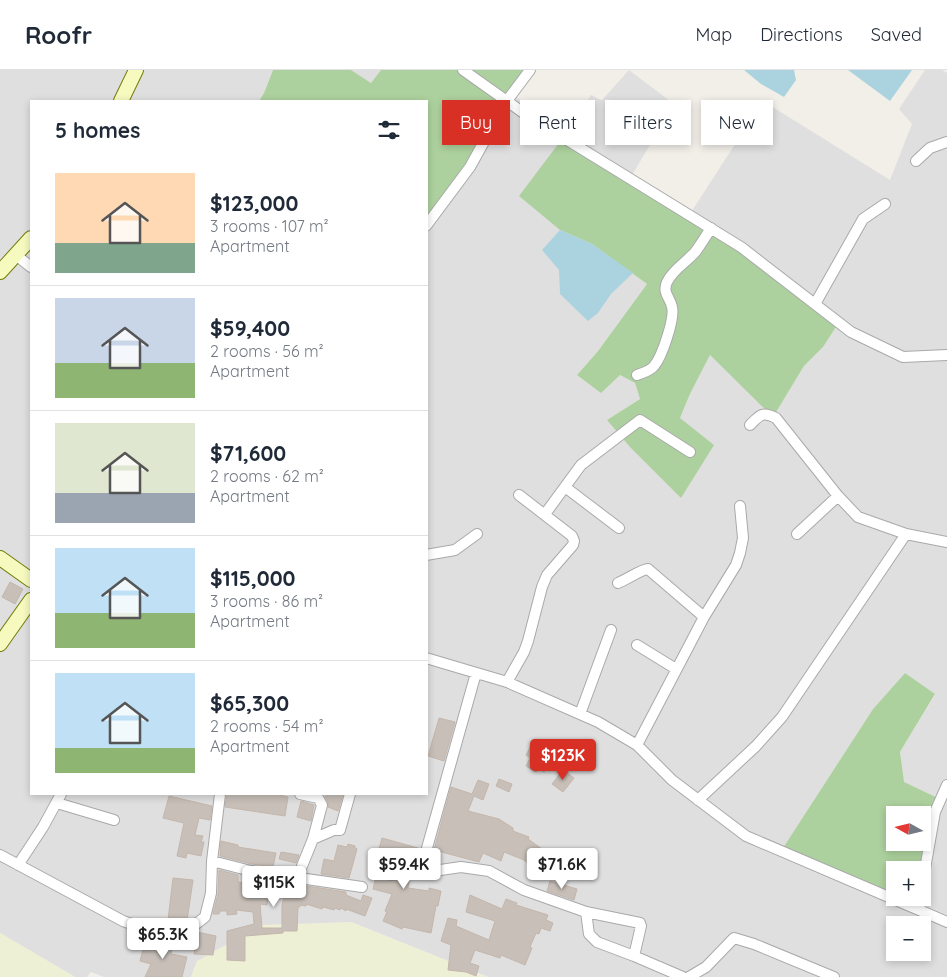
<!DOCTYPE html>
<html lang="en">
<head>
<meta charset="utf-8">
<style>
	body { margin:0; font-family:Quicksand,sans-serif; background:#f2f2f3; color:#1f2937; height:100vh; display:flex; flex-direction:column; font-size:19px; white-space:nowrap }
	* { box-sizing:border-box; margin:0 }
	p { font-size:16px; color:#747a83 }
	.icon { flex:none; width:28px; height:28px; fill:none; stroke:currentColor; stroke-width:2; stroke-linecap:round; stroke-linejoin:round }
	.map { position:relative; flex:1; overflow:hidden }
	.side { position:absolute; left:30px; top:30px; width:398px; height:695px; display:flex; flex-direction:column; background:#fff; border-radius:0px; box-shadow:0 2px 8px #0003 }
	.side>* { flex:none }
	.banner { position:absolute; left:442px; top:30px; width:429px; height:45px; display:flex; gap:10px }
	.needle { width:32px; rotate:278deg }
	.tools { position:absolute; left:886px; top:736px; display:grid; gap:10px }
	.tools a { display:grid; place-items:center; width:45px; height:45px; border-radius:0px; background:#fff; box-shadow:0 2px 8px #0003; font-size:25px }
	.price { position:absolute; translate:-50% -42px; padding:0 11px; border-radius:5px; background:#fff; color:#222; font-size:16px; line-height:32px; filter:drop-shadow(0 1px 2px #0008) }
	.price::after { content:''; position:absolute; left:50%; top:30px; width:15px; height:11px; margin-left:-8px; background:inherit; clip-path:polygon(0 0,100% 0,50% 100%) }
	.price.selected { background:#d93025; color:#fff }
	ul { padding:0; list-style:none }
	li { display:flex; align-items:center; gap:15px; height:125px; padding:0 25px }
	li+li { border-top:1px solid #e0e1e3 }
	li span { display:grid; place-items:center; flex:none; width:140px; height:100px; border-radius:0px; color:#555 }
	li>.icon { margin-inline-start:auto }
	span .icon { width:60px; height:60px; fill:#fffc; stroke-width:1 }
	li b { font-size:21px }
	h2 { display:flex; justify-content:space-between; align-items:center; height:60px; padding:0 25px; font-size:21px }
	.tag { padding:0 18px; border-radius:0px; background:#fff; box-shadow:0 2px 8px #0003; font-size:18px; line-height:45px }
	.tag.selected { background:#d93025; color:#fff }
	header { display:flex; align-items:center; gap:30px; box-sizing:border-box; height:70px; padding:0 25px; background:#fff; border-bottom:1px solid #e0e1e3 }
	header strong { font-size:24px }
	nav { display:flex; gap:28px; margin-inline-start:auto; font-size:18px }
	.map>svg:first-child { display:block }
</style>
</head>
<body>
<header>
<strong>Roofr</strong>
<nav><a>Map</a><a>Directions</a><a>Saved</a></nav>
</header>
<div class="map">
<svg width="947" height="907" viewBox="0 0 947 907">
	<rect width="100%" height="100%" fill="#f2efe9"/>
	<path fill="#e0dfdf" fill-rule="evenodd" d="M 0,0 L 273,0 L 264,23 L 259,31 L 31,31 L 31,724 L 426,724 L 426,149 L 466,93 L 509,22 L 568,61 L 591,25 L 602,30 L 629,0 L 674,34 L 628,112 L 560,160 L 592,174 L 647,214 L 598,281 L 577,305 L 620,305 L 635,313 L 640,329 L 607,350 L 680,348 L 690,324 L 710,285 L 773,346 L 804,296 L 823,277 L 688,147 L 763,31 L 890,110 L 912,54 L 899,39 L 925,0 L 942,0 L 947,3 L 947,907 L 488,907 L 351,852 L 197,891 L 191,907 L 104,907 L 91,902 L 87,907 L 75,907 L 0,863 ZM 905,603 L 935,625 L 900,682 L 903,712 L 942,730 L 919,840 L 781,781 L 873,639 ZM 895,855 L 922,855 L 922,882 L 895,882 Z
		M 351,0 L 381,0 L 371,14 Z"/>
	<path fill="#eef0d5" d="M 351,852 L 488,907 L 191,907 L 197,891 L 262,855 Z
		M 0,863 L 75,907 L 0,907 Z"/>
	<path fill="#add19e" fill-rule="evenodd" d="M 273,0 L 351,0 L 371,13 L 381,0 L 525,0 L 503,30 L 466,93 L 426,149 L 426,31 L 259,31 L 264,23 Z
		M 562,69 L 740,182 L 839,252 L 823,277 L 804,296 L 773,347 L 710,285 L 690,324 L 680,348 L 714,375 L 681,428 L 630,377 L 607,350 L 640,329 L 635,313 L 620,305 L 601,323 L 577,305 L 598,281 L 647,214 L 592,174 L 560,160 L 519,126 Z
		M 905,603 L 935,624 L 900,682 L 904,712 L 942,730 L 923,823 L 922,800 L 895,800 L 895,828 L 921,828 L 919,840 L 781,781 L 873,639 ZM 895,745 L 922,745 L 922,772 L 895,772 Z"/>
	<path fill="#aad3df" d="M 744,0 L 794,0 L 796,10 L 784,27 L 761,14 Z
		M 848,0 L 912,0 L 890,31 Z
		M 560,160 L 592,174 L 633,203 L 611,224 L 598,243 L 588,251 L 560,224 L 559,200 L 542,180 Z"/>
	<path fill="#c7bfb8" stroke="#c4b6ab" d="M 10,512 L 23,519 L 15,534 L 2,527 Z
		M 439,648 L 455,652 L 444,691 L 428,686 Z
		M 533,672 L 544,676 L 542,681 L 551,687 L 544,702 L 538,698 L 536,702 L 526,696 L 530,688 L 526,685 Z
		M 563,700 L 574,708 L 563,722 L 552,714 Z
		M 499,709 L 512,714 L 509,722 L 496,716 Z
		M 478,710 L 489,714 L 483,730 L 474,726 L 468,741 L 499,749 L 513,758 L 513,761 L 529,767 L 528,769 L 563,794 L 552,810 L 542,803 L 539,806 L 533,803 L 534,800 L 524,790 L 504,782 L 501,791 L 483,783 L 479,792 L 434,780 L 451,717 L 472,724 Z
		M 227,724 L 275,724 L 288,727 L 285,746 L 225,737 Z
		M 326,724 L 343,724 L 338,741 L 328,737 L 328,732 L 325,726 Z
		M 169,726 L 212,736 L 210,750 L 199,748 L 195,765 L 203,766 L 201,772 L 204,772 L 201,786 L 187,783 L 186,788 L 177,786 L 184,753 L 163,748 Z
		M 301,731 L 314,735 L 311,751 L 297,747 Z
		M 382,768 L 418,778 L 412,797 L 388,799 L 385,802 L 386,809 L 391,812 L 409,811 L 408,818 L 429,821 L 429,818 L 441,821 L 438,836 L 436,836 L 431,863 L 403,857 L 402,859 L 383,851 L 387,842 L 385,841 L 392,824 L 373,819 L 379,795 L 375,793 Z
		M 221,771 L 238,775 L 238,777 L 276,783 L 273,797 L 252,794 L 220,786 Z
		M 348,774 L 355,776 L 355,778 L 357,779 L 349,808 L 321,804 L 324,789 L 334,791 L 338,775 L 347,777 Z
		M 281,782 L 299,785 L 296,793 L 279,789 Z
		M 219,800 L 238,805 L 238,812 L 254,814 L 254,817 L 259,818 L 259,821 L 269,822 L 267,835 L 260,834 L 262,858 L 282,858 L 282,835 L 287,813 L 346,822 L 346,825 L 361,831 L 363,825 L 372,828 L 365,846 L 346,839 L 346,841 L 341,838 L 340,840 L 335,838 L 334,840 L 323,837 L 322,839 L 306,834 L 306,836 L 300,835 L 300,837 L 298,837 L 297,861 L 283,861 L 283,863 L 245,866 L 245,891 L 227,890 L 227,861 L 254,854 L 253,842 L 236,840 L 237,844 L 227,845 L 227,841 L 220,841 L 219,844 L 213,844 L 218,824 Z
		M 173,808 L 193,810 L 187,851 L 184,852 L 168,850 Z
		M 550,811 L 577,819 L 574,830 L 547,821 Z
		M 470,825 L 502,839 L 506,829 L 517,833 L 516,835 L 548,845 L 546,850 L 553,853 L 550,861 L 541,858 L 539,864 L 536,863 L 530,877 L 532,878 L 525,895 L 501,885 L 500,888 L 475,880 L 470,893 L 479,896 L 476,906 L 466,902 L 448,900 L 451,875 L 441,871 L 448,848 L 457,850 L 456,856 L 489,870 L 495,851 L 466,842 Z
		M 197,862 L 216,866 L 213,885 L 194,884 Z
		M 151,868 L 173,874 L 171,884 L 187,887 L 182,907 L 145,907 L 151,894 L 140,891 L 144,875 L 148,876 Z"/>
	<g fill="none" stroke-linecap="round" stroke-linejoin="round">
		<defs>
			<path id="street" d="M 463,0 L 525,44 L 741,177 L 851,262 L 903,287 L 947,285
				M 916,91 L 930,78 L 947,72
				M 426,156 L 470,97 L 506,32 L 530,0
				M 16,185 L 31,197
				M 815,234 L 863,149 L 885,134
				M 637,305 C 643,303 651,300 654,296 C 662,287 675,248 672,237 C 670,227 662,223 667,212 C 673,199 687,192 696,181 C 701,174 706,166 711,158
				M 750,355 C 760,345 762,341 776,348 L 838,426 L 858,447 L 906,464 L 947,472
				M 565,417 L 619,458
				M 545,444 L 581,395 L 640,350 L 690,382
				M 797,464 L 838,426
				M 426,485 L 455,480 L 477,464
				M 618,513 C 626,510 642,499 648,499 L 704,547
				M 637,575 L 676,599
				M 426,588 L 507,612 L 598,652 L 637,675 L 672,710 L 746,766 L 947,852
				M 507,612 L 524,582 L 528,571 L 542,517 L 547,505 L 573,475 L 574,471 L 572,466 L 519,425
				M 580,644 L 611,560
				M 637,675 L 704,547 L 736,495 L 740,483 L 743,468 L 740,436
				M 300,724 L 318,728 L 322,735 L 313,769
				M 698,730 L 756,676 L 782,647 L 906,464
				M 57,733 L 114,750
				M 0,785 L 123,851 C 142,858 169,867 189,858 C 194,856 200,851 205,847 L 211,823 L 212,791 L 220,724
				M 212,791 L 251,801 L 362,817
				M 18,795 L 43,757 L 61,724
				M 302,796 L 313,769 L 334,760 L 340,760 L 350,724
				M 420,803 L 461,797 L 489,801 L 524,820 L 586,842 L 589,864 L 597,872 L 634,886 L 683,907
				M 391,805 L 420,803 L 476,603
				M 922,816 L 935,742 L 947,715
				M 919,840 L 921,828
				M 586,842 L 640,853 L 641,856 L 634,886
				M 689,907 L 706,897 L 734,868 L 754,874 L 834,907"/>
			<path id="secondary" d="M 121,31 L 136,0
				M 0,202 L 31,168
				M 0,488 L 31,510
				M 0,574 L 31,530"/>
		</defs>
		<use href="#street" stroke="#a9a9a9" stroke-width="12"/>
		<use href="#secondary" stroke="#707d05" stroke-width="16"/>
		<use href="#street" stroke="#fff" stroke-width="10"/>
		<use href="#secondary" stroke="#f7fabf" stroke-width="14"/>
	</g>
</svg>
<div class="tools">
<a><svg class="needle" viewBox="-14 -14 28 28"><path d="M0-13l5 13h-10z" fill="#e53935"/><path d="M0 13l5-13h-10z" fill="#747a83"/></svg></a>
<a>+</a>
<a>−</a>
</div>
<b class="price selected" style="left:563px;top:711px">$123K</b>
<b class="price" style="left:404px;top:820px">$59.4K</b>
<b class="price" style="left:562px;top:820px">$71.6K</b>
<b class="price" style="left:274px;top:838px">$115K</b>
<b class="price" style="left:163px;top:890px">$65.3K</b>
<div class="banner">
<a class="tag selected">Buy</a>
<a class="tag">Rent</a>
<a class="tag">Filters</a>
<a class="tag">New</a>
</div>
<section class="side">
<h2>5 homes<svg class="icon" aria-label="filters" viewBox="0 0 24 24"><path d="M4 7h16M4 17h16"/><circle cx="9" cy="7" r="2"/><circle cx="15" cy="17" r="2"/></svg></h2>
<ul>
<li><span style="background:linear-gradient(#ffd9b3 70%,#7fa58c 0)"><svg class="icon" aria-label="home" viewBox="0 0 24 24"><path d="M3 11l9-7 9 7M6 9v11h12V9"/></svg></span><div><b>$123,000</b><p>3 rooms · 107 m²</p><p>Apartment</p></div></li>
<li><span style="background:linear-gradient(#c9d6e8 65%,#8fb573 0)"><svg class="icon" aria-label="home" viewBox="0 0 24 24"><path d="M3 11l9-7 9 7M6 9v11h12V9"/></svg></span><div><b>$59,400</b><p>2 rooms · 56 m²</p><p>Apartment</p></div></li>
<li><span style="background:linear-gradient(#dfe7d0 70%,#9aa5b1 0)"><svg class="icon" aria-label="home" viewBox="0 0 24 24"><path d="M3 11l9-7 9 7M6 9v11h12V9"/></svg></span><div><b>$71,600</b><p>2 rooms · 62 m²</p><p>Apartment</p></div></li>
<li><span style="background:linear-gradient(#bfe0f5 65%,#8fb573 0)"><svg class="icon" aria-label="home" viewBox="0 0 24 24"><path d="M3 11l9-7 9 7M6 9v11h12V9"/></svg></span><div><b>$115,000</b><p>3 rooms · 86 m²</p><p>Apartment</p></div></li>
<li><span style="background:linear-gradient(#bfe0f5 75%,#8fb573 0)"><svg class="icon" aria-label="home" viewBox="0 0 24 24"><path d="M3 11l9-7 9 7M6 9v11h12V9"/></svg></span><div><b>$65,300</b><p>2 rooms · 54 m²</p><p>Apartment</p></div></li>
</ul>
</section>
</div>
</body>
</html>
